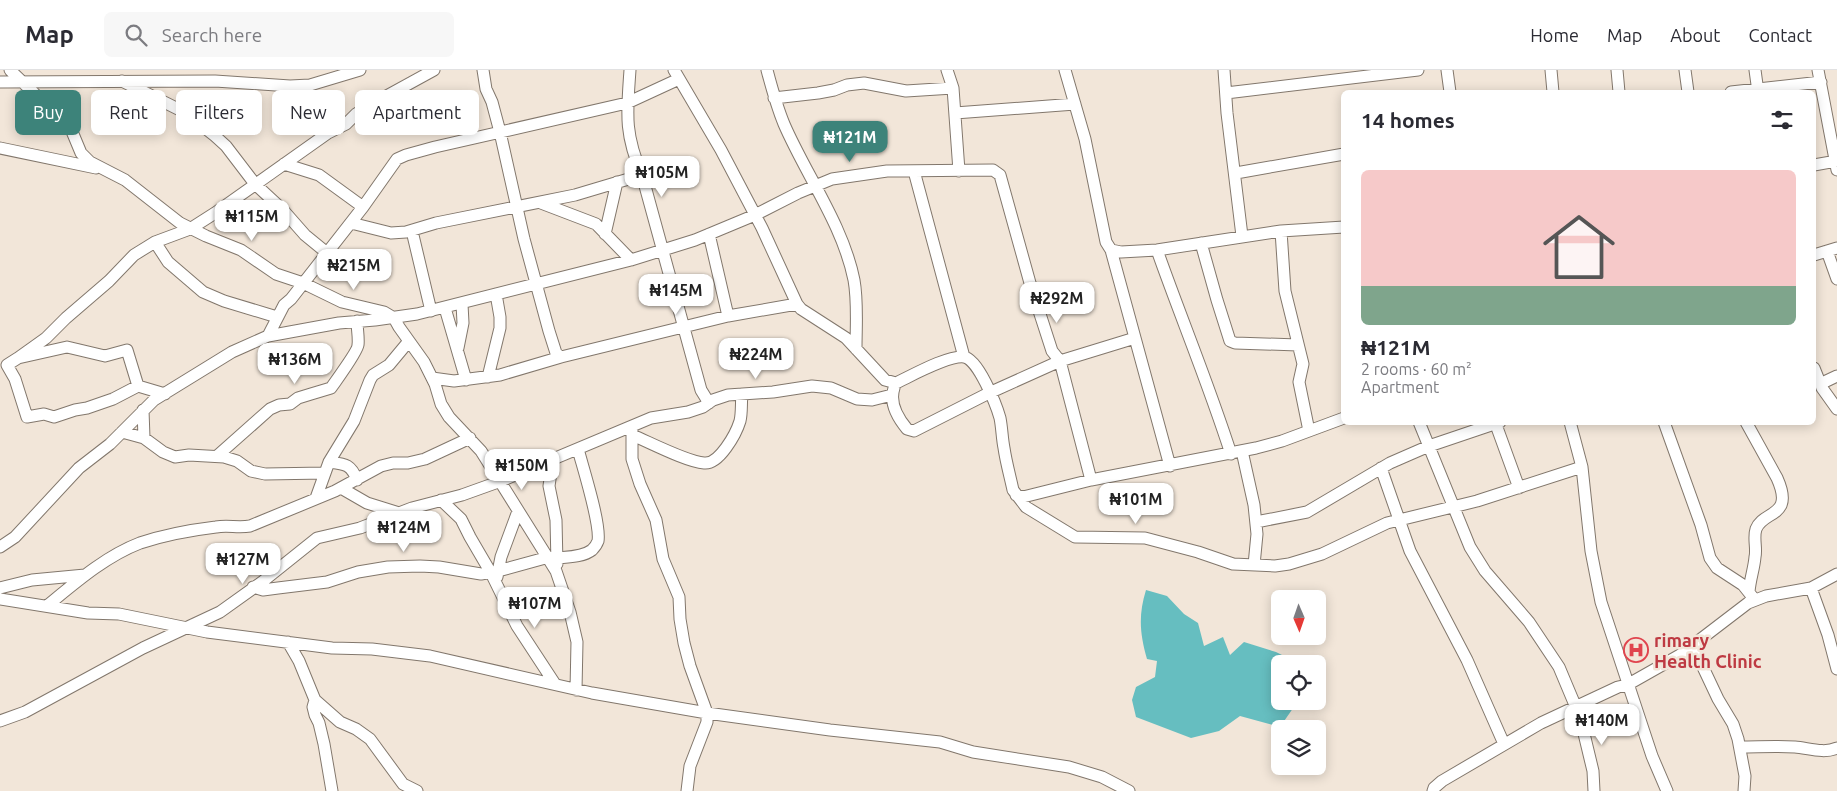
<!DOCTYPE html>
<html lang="en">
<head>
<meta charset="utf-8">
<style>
	body { margin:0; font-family:Ubuntu,sans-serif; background:#f7f7f7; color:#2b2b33; height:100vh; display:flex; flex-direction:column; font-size:19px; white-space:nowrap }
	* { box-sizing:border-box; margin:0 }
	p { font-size:16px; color:#7c7c81 }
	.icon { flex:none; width:28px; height:28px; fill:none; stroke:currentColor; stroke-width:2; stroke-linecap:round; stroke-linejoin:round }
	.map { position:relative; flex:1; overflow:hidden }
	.side { position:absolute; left:1341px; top:20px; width:475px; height:335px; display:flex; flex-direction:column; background:#fff; border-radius:8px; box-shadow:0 2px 12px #0003 }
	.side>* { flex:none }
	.top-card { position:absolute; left:15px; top:20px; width:475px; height:45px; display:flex; gap:10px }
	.needle { width:32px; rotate:178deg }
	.buttons { position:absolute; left:1271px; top:520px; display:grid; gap:10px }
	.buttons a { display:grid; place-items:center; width:55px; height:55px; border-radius:8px; background:#fff; box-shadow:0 2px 12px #0003; font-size:25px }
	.price { position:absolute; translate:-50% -42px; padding:0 11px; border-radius:10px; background:#fff; color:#222; font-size:16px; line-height:32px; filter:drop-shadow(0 1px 2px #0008) }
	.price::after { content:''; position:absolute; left:50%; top:30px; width:15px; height:11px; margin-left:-8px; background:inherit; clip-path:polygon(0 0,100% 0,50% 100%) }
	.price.active { background:#3d837a; color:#fff }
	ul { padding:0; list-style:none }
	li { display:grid; align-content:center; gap:10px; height:265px; padding:0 20px }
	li+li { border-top:1px solid #e1e1e2 }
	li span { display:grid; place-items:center; height:155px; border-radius:8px; color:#555 }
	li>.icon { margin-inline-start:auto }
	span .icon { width:90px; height:90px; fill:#fffc; stroke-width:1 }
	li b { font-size:21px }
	h2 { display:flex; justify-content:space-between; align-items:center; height:60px; padding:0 20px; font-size:21px }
	.chip { padding:0 18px; border-radius:8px; background:#fff; box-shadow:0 2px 12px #0003; font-size:18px; line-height:45px }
	.chip.active { background:#3d837a; color:#fff }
	header { display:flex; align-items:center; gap:30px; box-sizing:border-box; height:70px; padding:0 25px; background:#fff; border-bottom:1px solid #e1e1e2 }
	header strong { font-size:24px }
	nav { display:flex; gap:28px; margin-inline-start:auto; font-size:18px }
	.search { width:350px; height:45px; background:#f7f7f7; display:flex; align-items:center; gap:12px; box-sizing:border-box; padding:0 18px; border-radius:8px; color:#7c7c81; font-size:19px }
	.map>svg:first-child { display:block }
</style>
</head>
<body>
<header>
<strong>Map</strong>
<div class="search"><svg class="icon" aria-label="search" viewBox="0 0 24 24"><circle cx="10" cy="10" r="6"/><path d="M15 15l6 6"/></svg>Search here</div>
<nav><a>Home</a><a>Map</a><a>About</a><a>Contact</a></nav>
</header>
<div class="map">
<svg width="1837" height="721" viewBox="0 0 1837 721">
	<rect width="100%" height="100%" fill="#f2e6d9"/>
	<path fill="#66bec0" d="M 1146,520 L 1167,526 L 1184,544 L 1198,553 L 1204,576 L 1223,567 L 1230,585 L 1244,572 L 1276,582 L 1300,594 L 1280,594 L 1280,631 L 1298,631 L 1280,657 L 1240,646 L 1219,661 L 1191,668 L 1136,647 L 1132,630 L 1136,617 L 1155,607 L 1157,591 L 1147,589 C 1140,564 1138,546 1146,520 Z"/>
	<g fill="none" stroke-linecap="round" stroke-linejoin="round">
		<defs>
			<path id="minor" d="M 10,0 L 71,59 L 81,83 L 90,92 L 125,110 L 180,153 L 206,166 L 241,180 L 276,204 L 303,213 L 342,232 L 384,242 L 394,248 L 399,257 L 424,292 L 435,314 L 441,334 L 449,347 L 481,381 L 556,501 L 570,542 L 577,572 L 576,620
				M 483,0 L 486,19 L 492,32 L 500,62 L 524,169 L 549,261 L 556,283 L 561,287
				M 630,0 C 627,43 624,63 642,105 L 701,320 L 709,333
				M 674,0 L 721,80 L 762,158 L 797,234 L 801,239 L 846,268 L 885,310 L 896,313 C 911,306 948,285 964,287 C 978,289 996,334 1000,348 C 1002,358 1002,368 1004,378 C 1006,392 1010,406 1013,420 L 1026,437 L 1075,467 L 1145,468 L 1198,482 L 1233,494 L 1275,496 L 1289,494 L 1322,484 L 1387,453 L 1477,431 L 1582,397
				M 767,0 C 772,19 777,37 784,54 C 806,105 843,155 854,210 C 858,232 856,256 856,279
				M 947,0 L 953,18 L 959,101
				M 1065,0 L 1085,69 L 1106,172 L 1111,180 L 1170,396
				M 1224,0 L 1227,43 L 1242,166
				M 1447,0 L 1450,22
				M 1551,0 L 1553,22
				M 1617,0 L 1619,22
				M 1685,0 L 1688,22
				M 1755,0 L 1758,22
				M 1818,0 L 1837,100
				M 122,11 L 186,43 L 215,66 L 226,76 L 255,114 L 283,140 L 305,165 L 327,183
				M 0,12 L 215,11 L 290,16 L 310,15 L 360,0
				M 1731,22 L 1821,12
				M 1226,23 L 1418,0
				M 774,28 L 818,23 L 834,20 L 847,15 L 864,13 L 906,21 L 953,18
				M 955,43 L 1075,34
				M 0,78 L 96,98
				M 284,94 L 319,105 L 363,137
				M 1814,95 L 1837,91
				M 914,101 L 964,287
				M 1236,103 L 1344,84
				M 541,133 L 596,154 L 631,190
				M 351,153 L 391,163 L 406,162 L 436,153 L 575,125 L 642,105
				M 412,161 L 431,241
				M 1281,161 L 1285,221 L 1303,294 L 1299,312 L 1309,361
				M 605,164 L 617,112
				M 709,164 L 728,246
				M 155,172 L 168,192 L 203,222 L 224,231 L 277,247
				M 1201,173 L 1217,230 L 1230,271 L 1235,273 L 1298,275
				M 1111,180 L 1121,182 L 1157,180 L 1281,161 L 1344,157
				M 1157,180 C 1181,248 1209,315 1231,384
				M 1827,181 L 1837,209
				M 1814,185 L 1837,178
				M 445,238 L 466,310
				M 268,266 L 284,235 L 291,229 L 363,137 L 397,89 L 406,85 L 435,77 L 627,33 L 679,9
				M 458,278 L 463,253 L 462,234
				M 18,288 L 46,268 L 66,248 L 109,211 L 134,185 L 155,172 L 190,159 L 215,143 L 328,63 L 346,54 L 356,44 L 372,34 L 434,0
				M 1814,298 L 1822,318 L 1837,339
				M 488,307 L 500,258 L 500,247 L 496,224
				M 432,308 L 454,311 L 500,305 L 561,287 L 728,246 L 797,234
				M 1820,314 L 1837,306
				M 138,316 L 127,280 L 105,286 L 67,277 L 18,288 L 7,295 L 15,309 L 27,347 L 44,344 L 54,347 L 75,340 L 87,338 L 113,329 L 138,316 L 165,324
				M 894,318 C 889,333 897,347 907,359 L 914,361 L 989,323 L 1060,291 L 1135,268
				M 143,340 L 144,368
				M 1419,352 L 1470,477 L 1485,501 L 1529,552 L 1559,597 L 1580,647 L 1593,701 L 1594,721
				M 1495,352 L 1519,418
				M 1570,352 L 1582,397 L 1591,481 L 1601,532 L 1652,686 L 1667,721
				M 1664,352 L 1701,455 L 1710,488 L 1717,498 L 1743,515 L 1755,530
				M 1746,352 L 1777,408 C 1795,448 1763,440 1756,459 C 1753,468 1757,478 1755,487 C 1754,499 1750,509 1749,522
				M 632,356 L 632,389 L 640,414 L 656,450 L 663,489 L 679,527 L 680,549 L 684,573 L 690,596 L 707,643 L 707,652 L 690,696 L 687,721
				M 122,362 L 144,368 L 163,382 L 175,387 L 189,385 L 224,387 L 237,391 L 251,401 L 265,404 L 325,403
				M 632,365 C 649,372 687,392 704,393 C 719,395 736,364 740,351 C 742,343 741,333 742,324
				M 1242,381 L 1254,435 L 1257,464 L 1254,495
				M 217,386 L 270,339 L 279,335 L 290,334 L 298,328 L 311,324 L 331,318 C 335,312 358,281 358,275 C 359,268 357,259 357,251
				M 553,389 L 549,416 L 556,450 L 557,494
				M 329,392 C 345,394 351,394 357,410
				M 1381,398 L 1410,481 L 1467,590 L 1504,674
				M 341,418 L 367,433 L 399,443
				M 1016,425 L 1023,427 L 1091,410 L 1256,378 L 1282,371 L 1344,348
				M 316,428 L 329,392 L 354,351 L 370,310 L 373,305 L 389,295 L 409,271
				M 441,430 L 461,449 L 470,467 L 491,503 L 517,556 L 555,614
				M 1256,452 L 1307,442 L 1390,393 L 1429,376 L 1500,352
				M 0,477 L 15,467 L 79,398 L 110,374 L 154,330 L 232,282 L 268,266 L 339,253 L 375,250 L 417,244 L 631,190 L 695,170 L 755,145 L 798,123 L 832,109 L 887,101 L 993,100 L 1000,105 L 1030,213 L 1052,281 L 1060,291 L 1091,410
				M 558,488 C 568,487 583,487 592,480 C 594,478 597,474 598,471 C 601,454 583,398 578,379
				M 497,507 L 501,487 L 518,441
				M 253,517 L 263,520 L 278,518 L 327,512 L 358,502 L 388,497 L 420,496 L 439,497 L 481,504 L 498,501 L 549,487
				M 0,518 L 32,510 L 85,505
				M 1811,518 L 1828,565 L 1837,599
				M 0,529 L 88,543 L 119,544 L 207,562 L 332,578 L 372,579 L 430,586 L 592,623 L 707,643 L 830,660 L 940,672 L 973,682 L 1069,697 L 1102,707 L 1129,721
				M 48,535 C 76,512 106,486 140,473 C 164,465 191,460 216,457 C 227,455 239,458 250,456 L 335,421 L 381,396 L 393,393 L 408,393 L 425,389 L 470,368
				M 288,572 L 299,591 L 315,630 L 340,652 L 356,659 L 370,669 L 403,714 L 417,721
				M 1693,576 L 1718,629 L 1733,654 L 1738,669 L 1745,706 L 1744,721
				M 315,630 L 313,637 L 315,645 L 319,653 L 324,674 L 332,721
				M 0,651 L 25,642 L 143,578 L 220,542 L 262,512 L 317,468 L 360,458 L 412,438 L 462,425 L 501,411 L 651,348 L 688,342 L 703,337 L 713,330 L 728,325 L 773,322 L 812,316 L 831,318 L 857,329 L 872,330 L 892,325
				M 1740,677 C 1758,677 1776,676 1795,677 C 1808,678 1824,684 1837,678
				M 1433,721 L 1434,718 L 1442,711 L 1541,653 L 1618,617 L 1627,615 L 1680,585 L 1748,533 L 1766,526 L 1811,518 L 1837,504"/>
		</defs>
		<use href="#minor" stroke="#82776c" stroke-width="13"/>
		<use href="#minor" stroke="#fff" stroke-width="11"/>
	</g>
	<defs>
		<symbol id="hospital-ring" viewBox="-11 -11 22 22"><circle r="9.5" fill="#f2e6d9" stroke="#e0444e" stroke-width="1.5"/><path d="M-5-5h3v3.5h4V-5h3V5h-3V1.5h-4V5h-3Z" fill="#e0444e"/></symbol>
	</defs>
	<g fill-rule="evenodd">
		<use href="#hospital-ring" x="1622" y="566" width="28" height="28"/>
	</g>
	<g text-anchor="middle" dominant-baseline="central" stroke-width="5" stroke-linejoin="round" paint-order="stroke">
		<g font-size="18" font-weight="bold" fill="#be3a42" stroke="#f2e6d9" text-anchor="start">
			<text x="1654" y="570">rimary<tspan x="1654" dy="21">Health Clinic</tspan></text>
		</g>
	</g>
</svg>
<div class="buttons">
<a><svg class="needle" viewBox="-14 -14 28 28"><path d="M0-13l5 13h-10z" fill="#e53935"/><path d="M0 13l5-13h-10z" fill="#7c7c81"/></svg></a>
<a><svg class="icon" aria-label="locate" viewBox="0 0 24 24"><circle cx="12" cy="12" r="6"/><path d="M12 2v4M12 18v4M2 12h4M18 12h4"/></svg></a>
<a><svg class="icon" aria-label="layers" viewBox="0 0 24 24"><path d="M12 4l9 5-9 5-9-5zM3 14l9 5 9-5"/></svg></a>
</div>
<b class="price active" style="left:850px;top:93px">₦121M</b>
<b class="price" style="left:662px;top:128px">₦105M</b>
<b class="price" style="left:252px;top:172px">₦115M</b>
<b class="price" style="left:354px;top:221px">₦215M</b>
<b class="price" style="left:676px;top:246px">₦145M</b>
<b class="price" style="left:1057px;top:254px">₦292M</b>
<b class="price" style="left:756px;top:310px">₦224M</b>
<b class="price" style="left:295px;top:315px">₦136M</b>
<b class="price" style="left:522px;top:421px">₦150M</b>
<b class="price" style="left:1136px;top:455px">₦101M</b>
<b class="price" style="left:404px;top:483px">₦124M</b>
<b class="price" style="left:243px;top:515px">₦127M</b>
<b class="price" style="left:535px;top:559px">₦107M</b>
<b class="price" style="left:1602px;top:676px">₦140M</b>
<div class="top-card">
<a class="chip active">Buy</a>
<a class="chip">Rent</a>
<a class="chip">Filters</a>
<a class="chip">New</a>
<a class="chip">Apartment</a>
</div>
<section class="side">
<h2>14 homes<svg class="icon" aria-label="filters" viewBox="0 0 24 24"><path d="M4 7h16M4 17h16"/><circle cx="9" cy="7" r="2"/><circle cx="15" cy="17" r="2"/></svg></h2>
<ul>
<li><span style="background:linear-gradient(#f6c9c9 75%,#7fa58c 0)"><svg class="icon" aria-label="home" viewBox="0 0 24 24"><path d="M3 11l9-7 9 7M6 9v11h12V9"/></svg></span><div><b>₦121M</b><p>2 rooms · 60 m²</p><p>Apartment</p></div></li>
</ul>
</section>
</div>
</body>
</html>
